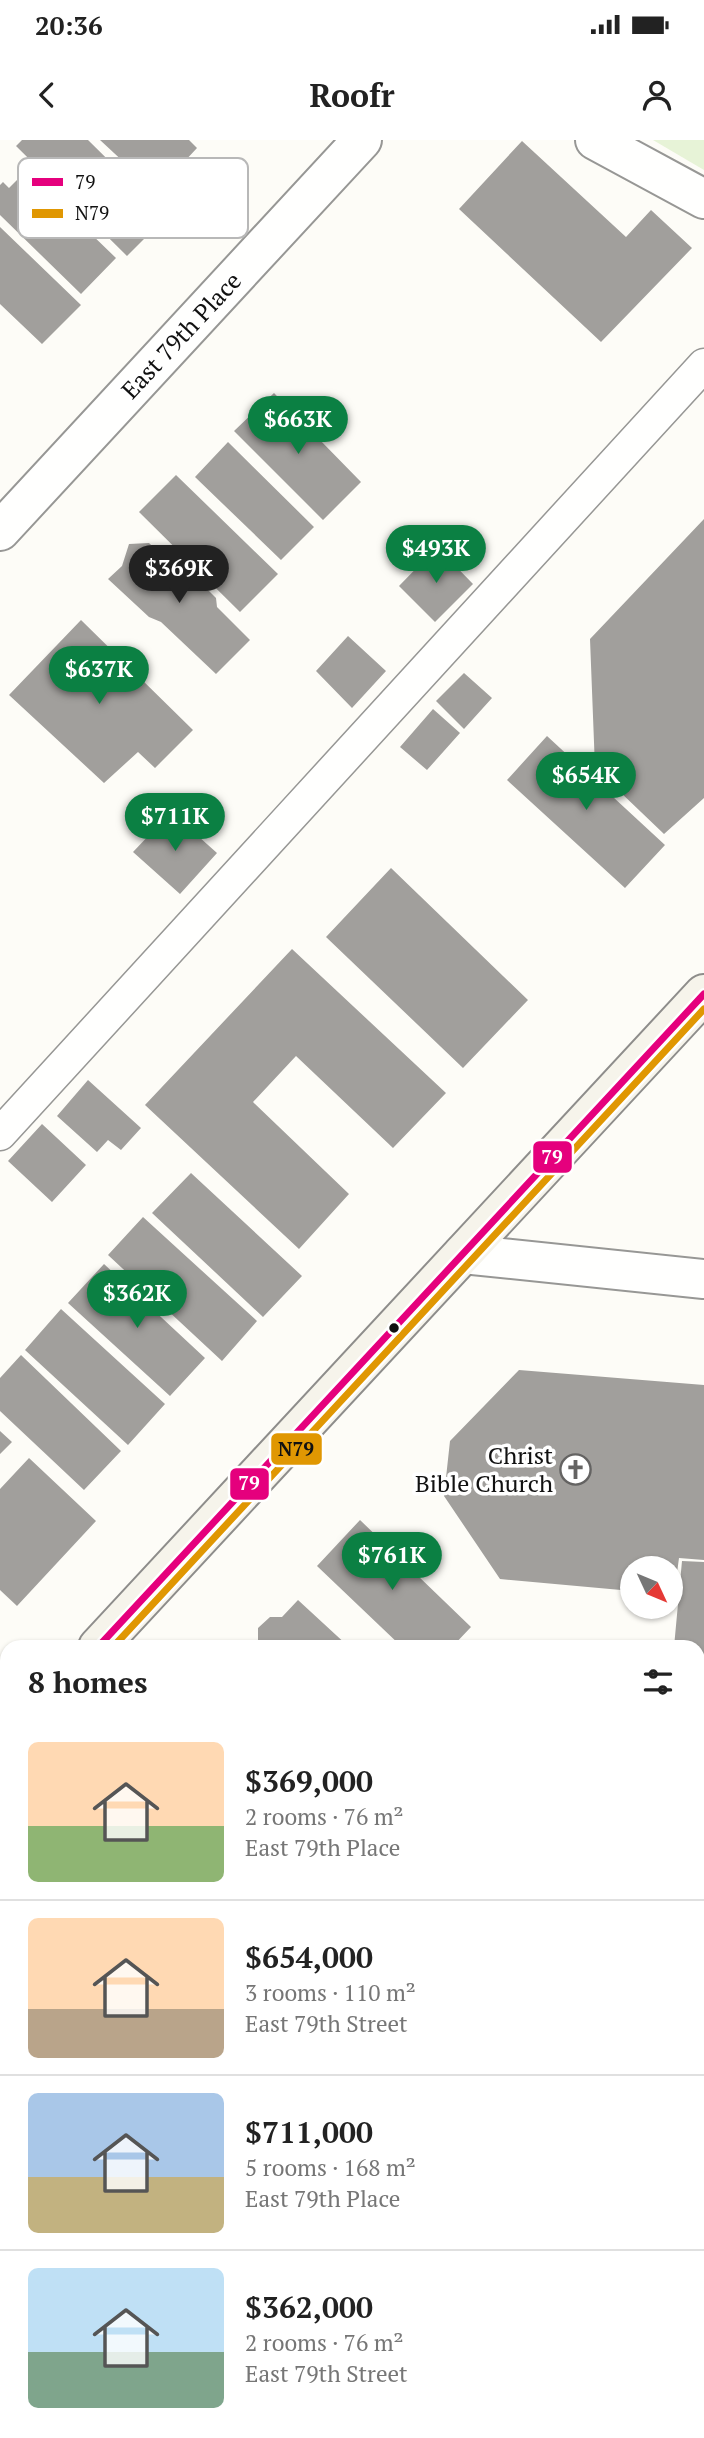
<!DOCTYPE html>
<html lang="en">
<head>
<meta charset="utf-8">
<style>
	body { margin:0; font-family:"PT Serif",serif; background:#f2f2f2; color:#222; height:100vh; display:flex; flex-direction:column; font-size:26px; white-space:nowrap }
	* { box-sizing:border-box; margin:0 }
	p { font-size:23px; color:#767676 }
	.icon { flex:none; width:38px; height:38px; fill:none; stroke:currentColor; stroke-width:2; stroke-linecap:round; stroke-linejoin:round }
	.map { position:relative; flex:1; overflow:hidden }
	.details { position:absolute; left:0px; top:1500px; width:705px; height:800px; display:flex; flex-direction:column; background:#fff; border-radius:21px 21px 0 0; box-shadow:0 2px 5px #0004 }
	.details>* { flex:none }
	.needle { width:46px; rotate:134deg }
	.controls { position:absolute; left:620px; top:1416px; display:grid; gap:14px }
	.controls a { display:grid; place-items:center; width:63px; height:63px; border-radius:50%; background:#fff; box-shadow:0 2px 5px #0004; font-size:35px }
	.price { position:absolute; translate:-50% -60px; padding:0 16px; border-radius:24px; background:#0b8043; color:#fff; font-size:23px; line-height:46px; filter:drop-shadow(0 2px 4px #0008) }
	.price::after { content:''; position:absolute; left:50%; top:42px; width:21px; height:16px; margin-left:-10px; background:inherit; clip-path:polygon(0 0,100% 0,50% 100%) }
	.price.on { background:#222; color:#fff }
	ul { padding:0; list-style:none }
	li { display:flex; align-items:center; gap:21px; height:175px; padding:0 28px }
	li+li { border-top:2px solid #e0e0e0 }
	li span { display:grid; place-items:center; flex:none; width:196px; height:140px; border-radius:10px; color:#555 }
	li>.icon { margin-inline-start:auto }
	span .icon { width:84px; height:84px; fill:#fffc; stroke-width:1 }
	li b { font-size:30px }
	h2 { display:flex; justify-content:space-between; align-items:center; height:84px; padding:0 28px; font-size:30px }
	.status { display:flex; justify-content:space-between; align-items:center; height:49px; padding:0 35px; background:#fff; direction:ltr }
	.status svg { height:19px; fill:currentColor }
	header { display:flex; justify-content:space-between; align-items:center; height:91px; padding:0 28px; background:#fff; font-size:32px; font-weight:700 }
	.map>svg:first-child { display:block }
</style>
</head>
<body>
<div class="status"><b>20:36</b><svg viewBox="0 0 49 12"><path d="M0 12V9h3v3zM5 12V6h3v6zM10 12V3h3v9zM15 12V0h3v12zM26 1h20v11H26zM47 4h2v5h-2z"/></svg></div>
<header><svg class="icon" aria-label="back" viewBox="0 0 24 24"><path d="M15 5l-7 7 7 7"/></svg>Roofr<svg class="icon" aria-label="person" viewBox="0 0 24 24"><circle cx="12" cy="8" r="4"/><path d="M4 21q1-7 8-7t8 7"/></svg></header>
<div class="map">
<svg width="704" height="2298" viewBox="0 0 704 2298">
	<rect width="100%" height="100%" fill="#fdfcf7"/>
	<path fill="#e7f3d7" d="M 653,0 L 704,0 L 704,30 Z"/>
	<path fill="#a19f9c" d="M 22,0 L 88,0 L 166,77 L 127,116 L 16,6 Z
		M 100,0 L 189,0 L 197,8 L 156,52 Z
		M 522,1 L 626,97 L 651,70 L 692,108 L 601,202 L 459,69 Z
		M 26,31 L 116,118 L 81,154 L 0,75 L 0,45 L 3,42 L 9,48 Z
		M 0,87 L 81,165 L 42,204 L 0,164 Z
		M 274,253 L 361,342 L 323,380 L 234,291 Z
		M 228,302 L 314,387 L 281,420 L 195,337 Z
		M 176,335 L 278,434 L 240,472 L 139,372 Z
		M 704,379 L 704,658 L 664,694 L 595,628 L 590,499 Z
		M 149,403 L 170,423 L 185,427 L 216,458 L 217,467 L 250,500 L 216,534 L 161,482 L 149,477 L 108,439 L 122,426 L 129,404 Z
		M 437,407 L 473,444 L 435,482 L 399,446 Z
		M 81,480 L 193,590 L 155,628 L 138,612 L 104,643 L 9,555 Z
		M 348,496 L 386,531 L 352,568 L 316,531 Z
		M 464,533 L 492,558 L 464,589 L 436,561 Z
		M 433,569 L 460,593 L 427,630 L 400,607 Z
		M 547,596 L 665,705 L 625,748 L 507,640 Z
		M 171,672 L 217,713 L 180,754 L 133,712 Z
		M 391,728 L 528,860 L 463,928 L 326,797 Z
		M 292,809 L 446,953 L 393,1008 L 296,916 L 253,962 L 349,1054 L 299,1109 L 145,965 Z
		M 88,940 L 141,988 L 121,1010 L 108,1000 L 97,1012 L 57,976 Z
		M 42,984 L 86,1025 L 52,1062 L 8,1021 Z
		M 191,1033 L 302,1136 L 263,1177 L 152,1073 Z
		M 143,1077 L 257,1181 L 222,1221 L 108,1115 Z
		M 104,1124 L 205,1218 L 170,1256 L 68,1163 Z
		M 61,1169 L 165,1264 L 128,1305 L 25,1210 Z
		M 21,1215 L 121,1311 L 84,1350 L 0,1271 L 0,1238 Z
		M 519,1230 L 704,1245 L 704,1420 L 679,1418 L 674,1455 L 670,1455 L 670,1428 L 632,1428 L 632,1451 L 500,1439 L 444,1356 L 450,1301 Z
		M 0,1291 L 12,1302 L 0,1314 Z
		M 29,1318 L 96,1381 L 17,1466 L 0,1450 L 0,1349 Z
		M 360,1380 L 471,1487 L 452,1507 L 402,1507 L 317,1426 Z
		M 682,1421 L 704,1422 L 704,1526 L 698,1525 L 698,1507 L 674,1507 Z
		M 298,1460 L 349,1507 L 264,1507 L 258,1500 L 258,1488 L 270,1477 L 282,1477 Z
		M 7,1716 L 7,1798 L 0,1792 L 0,1724 Z
		M 698,1790 L 704,1791 L 704,2178 L 698,2178 Z
		M 0,1897 L 7,1898 L 7,1986 L 2,2047 L 0,2047 Z"/>
	<g fill="none" stroke-linecap="round" stroke-linejoin="round">
		<defs>
			<path id="service" d="M 0,994 L 704,225
				M 698,1591 L 704,1592
				M 0,1828 L 7,1832"/>
			<path id="minor" d="M 595,0 L 704,59
				M 0,391 L 362,0
				M 463,1114 L 704,1139
				M 0,1572 L 7,1579"/>
			<path id="secondary" d="M 98,1507 L 704,854
				M 0,1612 L 7,1604"/>
			<path id="primary" d="M 0,2227 L 7,2228
				M 361,2292 L 429,2298
				M 0,2293 L 84,2298"/>
		</defs>
		<use href="#service" stroke="#979795" stroke-width="35"/>
		<use href="#minor" stroke="#979795" stroke-width="42"/>
		<use href="#secondary" stroke="#8e8d8b" stroke-width="42"/>
		<use href="#primary" stroke="#858482" stroke-width="42"/>
		<use href="#service" stroke="#fffffe" stroke-width="32"/>
		<use href="#minor" stroke="#fffffe" stroke-width="38"/>
		<use href="#secondary" stroke="#f6f4eb" stroke-width="38"/>
		<use href="#primary" stroke="#ede9dc" stroke-width="38"/>
		<defs>
			<path id="bus-1" d="M 98,1507 L 704,854"/>
			<path id="bus-2" d="M 113,1507 L 704,869"/>
		</defs>
		<use href="#bus-1" stroke="#fff" stroke-width="12"/>
		<use href="#bus-2" stroke="#fff" stroke-width="12"/>
		<use href="#bus-1" stroke="#e5007d" stroke-width="7"/>
		<use href="#bus-2" stroke="#e09702" stroke-width="7"/>
	</g>
	<defs>
		<symbol id="church-ring" viewBox="-11 -11 22 22"><circle r="9.5" fill="#fff" stroke="#646362" stroke-width="1.5"/><path d="M-1.2-6h2.4v3.5h3.3v2.4h-3.3V6h-2.4V-.1h-3.3v-2.4h3.3Z" fill="#646362"/></symbol>
	</defs>
	<g fill-rule="evenodd">
		<use href="#church-ring" x="558" y="1312" width="35" height="35"/>
	</g>
	<circle fill="#111" stroke="#fff" stroke-width="2.5" cx="394" cy="1188" r="6"/>
	<g text-anchor="middle" dominant-baseline="central" stroke-width="7" stroke-linejoin="round" paint-order="stroke">
		<g font-size="24" fill="#111" stroke="#fff">
			<text transform="translate(181 195) rotate(-47)">East 79th Place</text>
		</g>
		<g font-size="24" fill="#111" stroke="#fff" text-anchor="end">
			<text x="553" y="1315">Christ<tspan x="553" dy="28">Bible Church</tspan></text>
		</g>
	</g>
	<rect x="18" y="18" width="230" height="80" rx="10" fill="#fff" stroke="#b8b8b8" stroke-width="2"/>
	<rect x="32" y="38" width="31" height="8" fill="#e5007d"/>
	<rect x="32" y="69" width="31" height="9" fill="#e09702"/>
	<g font-size="19" fill="#111">
		<text x="75" y="49">79</text>
		<text x="75" y="80">N79</text>
	</g>
	<g stroke="#fff" stroke-width="2.5">
		<rect x="532" y="1000" width="41" height="34" rx="7" fill="#e5007d"/>
		<rect x="270" y="1292" width="53" height="34" rx="7" fill="#e09702"/>
		<rect x="229" y="1327" width="41" height="34" rx="7" fill="#e5007d"/>
	</g>
	<g font-size="19" text-anchor="middle" font-weight="bold" fill="#fff">
		<text x="552" y="1024">79</text>
		<text x="249" y="1350">79</text>
	</g>
	<g font-size="19" text-anchor="middle" font-weight="bold" fill="#111">
		<text x="296" y="1316">N79</text>
	</g>
</svg>
<div class="controls">
<a><svg class="needle" viewBox="-14 -14 28 28"><path d="M0-13l5 13h-10z" fill="#e53935"/><path d="M0 13l5-13h-10z" fill="#767676"/></svg></a>
</div>
<b class="price" style="left:298px;top:316px">$663K</b>
<b class="price" style="left:436px;top:445px">$493K</b>
<b class="price on" style="left:179px;top:465px">$369K</b>
<b class="price" style="left:99px;top:566px">$637K</b>
<b class="price" style="left:586px;top:672px">$654K</b>
<b class="price" style="left:175px;top:713px">$711K</b>
<b class="price" style="left:137px;top:1190px">$362K</b>
<b class="price" style="left:392px;top:1452px">$761K</b>
<section class="details">
<h2>8 homes<svg class="icon" aria-label="filters" viewBox="0 0 24 24"><path d="M4 7h16M4 17h16"/><circle cx="9" cy="7" r="2"/><circle cx="15" cy="17" r="2"/></svg></h2>
<ul>
<li><span style="background:linear-gradient(#ffd9b3 60%,#8fb573 0)"><svg class="icon" aria-label="home" viewBox="0 0 24 24"><path d="M3 11l9-7 9 7M6 9v11h12V9"/></svg></span><div><b>$369,000</b><p>2 rooms · 76 m²</p><p>East 79th Place</p></div></li>
<li><span style="background:linear-gradient(#ffd9b3 65%,#b9a48a 0)"><svg class="icon" aria-label="home" viewBox="0 0 24 24"><path d="M3 11l9-7 9 7M6 9v11h12V9"/></svg></span><div><b>$654,000</b><p>3 rooms · 110 m²</p><p>East 79th Street</p></div></li>
<li><span style="background:linear-gradient(#a9c7e8 60%,#c2b280 0)"><svg class="icon" aria-label="home" viewBox="0 0 24 24"><path d="M3 11l9-7 9 7M6 9v11h12V9"/></svg></span><div><b>$711,000</b><p>5 rooms · 168 m²</p><p>East 79th Place</p></div></li>
<li><span style="background:linear-gradient(#bfe0f5 60%,#7fa58c 0)"><svg class="icon" aria-label="home" viewBox="0 0 24 24"><path d="M3 11l9-7 9 7M6 9v11h12V9"/></svg></span><div><b>$362,000</b><p>2 rooms · 76 m²</p><p>East 79th Street</p></div></li>
</ul>
</section>
</div>
</body>
</html>
